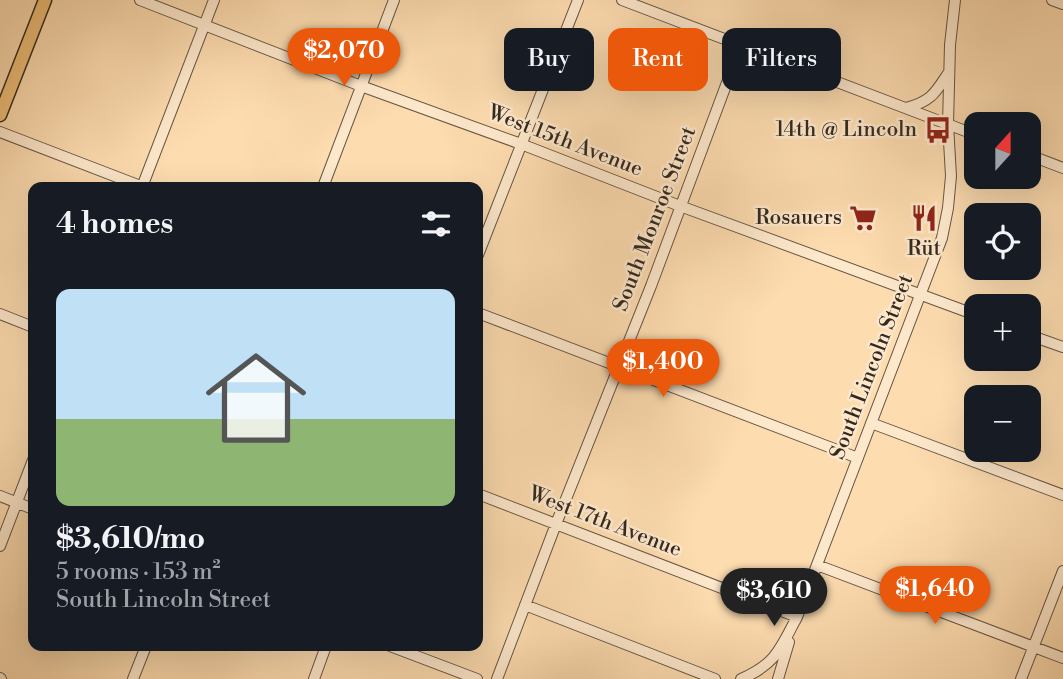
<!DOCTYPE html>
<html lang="en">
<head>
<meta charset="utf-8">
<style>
	body { margin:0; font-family:"Libre Bodoni",serif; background:#242831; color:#f1f3f6; height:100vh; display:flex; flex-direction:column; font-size:26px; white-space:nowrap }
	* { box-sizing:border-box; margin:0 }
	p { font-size:23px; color:#9ea1a6 }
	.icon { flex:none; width:38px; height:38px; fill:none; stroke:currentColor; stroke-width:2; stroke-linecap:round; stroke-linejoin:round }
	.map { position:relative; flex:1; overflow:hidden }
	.details { position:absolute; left:28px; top:182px; width:455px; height:469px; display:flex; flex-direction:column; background:#171b24; border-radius:14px; box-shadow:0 7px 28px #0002 }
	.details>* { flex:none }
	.hud { position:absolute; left:504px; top:28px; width:453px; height:63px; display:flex; gap:14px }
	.needle { width:46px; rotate:21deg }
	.controls { position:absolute; left:964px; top:112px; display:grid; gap:14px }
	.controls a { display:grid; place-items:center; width:77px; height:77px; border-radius:14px; background:#171b24; box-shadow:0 7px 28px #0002; font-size:35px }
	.price { position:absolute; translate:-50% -60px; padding:0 16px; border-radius:24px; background:#ea580c; color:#fff; font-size:23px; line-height:46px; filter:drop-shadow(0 2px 4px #0008) }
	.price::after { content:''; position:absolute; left:50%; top:42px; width:21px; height:16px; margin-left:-10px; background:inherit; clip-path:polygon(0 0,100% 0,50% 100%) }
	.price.active { background:#222; color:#fff }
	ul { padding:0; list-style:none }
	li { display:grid; align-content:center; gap:14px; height:371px; padding:0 28px }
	li span { display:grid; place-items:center; height:217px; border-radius:14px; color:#555 }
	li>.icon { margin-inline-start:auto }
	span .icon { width:126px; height:126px; fill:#fffc; stroke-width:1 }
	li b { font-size:30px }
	h2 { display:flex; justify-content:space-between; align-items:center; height:84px; padding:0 28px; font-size:30px }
	.tag { padding:0 24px; border-radius:14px; background:#171b24; box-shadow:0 7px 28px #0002; font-size:24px; line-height:63px }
	.tag.active { background:#ea580c; color:#fff }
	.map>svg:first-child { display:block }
</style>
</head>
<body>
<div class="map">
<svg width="1063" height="679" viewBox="0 0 1063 679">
	<rect width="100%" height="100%" fill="#fddcb0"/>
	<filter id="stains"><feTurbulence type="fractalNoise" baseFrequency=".00286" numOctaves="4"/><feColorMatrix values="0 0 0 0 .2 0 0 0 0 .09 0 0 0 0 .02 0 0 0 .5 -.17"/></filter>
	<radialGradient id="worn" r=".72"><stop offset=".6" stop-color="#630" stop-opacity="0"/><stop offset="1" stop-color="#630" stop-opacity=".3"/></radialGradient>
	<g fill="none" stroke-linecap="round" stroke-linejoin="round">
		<defs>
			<path id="minor" d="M 140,0 L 361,86 L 521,144 L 680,206 L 976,315
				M 622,0 L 976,135
				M 1052,0 L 1063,4
				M 906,108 C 932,101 935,93 949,72
				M 0,132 L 143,187
				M 1029,155 L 1063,168
				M 142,187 L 214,0
				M 323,187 L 394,0
				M 478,255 L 578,0
				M 478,313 L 858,458
				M 0,314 L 33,327
				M 1029,335 L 1063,347
				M 871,423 L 1063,495
				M 478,494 L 797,617 L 795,621
				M 0,496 L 33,509
				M 0,546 L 33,460
				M 817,565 L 1063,658
				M 525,605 L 715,679
				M 390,646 L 477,679
				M 0,678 L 1,679
				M 133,679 L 146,646
				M 314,679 L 326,646
				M 497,679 L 556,524 L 651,286 L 741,45
				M 741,679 C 776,664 780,649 797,617 L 942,238 L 948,208 L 951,176 L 948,124 L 950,45 L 955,0
				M 778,679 L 789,642
				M 1021,679 L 1063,571"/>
			<path id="major" d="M 0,115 L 45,0"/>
		</defs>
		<use href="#minor" stroke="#655644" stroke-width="12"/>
		<use href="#major" stroke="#322920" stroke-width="15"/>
		<use href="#minor" stroke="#fee8cc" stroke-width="10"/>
		<use href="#major" stroke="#eebe78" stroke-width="12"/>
	</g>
	<defs>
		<symbol id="bus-bare" viewBox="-9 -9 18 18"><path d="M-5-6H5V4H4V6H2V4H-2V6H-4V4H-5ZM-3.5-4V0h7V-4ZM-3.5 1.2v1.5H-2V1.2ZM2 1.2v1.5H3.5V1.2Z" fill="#8f2418" stroke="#fee8cc" stroke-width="2.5" paint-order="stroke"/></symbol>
		<symbol id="supermarket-bare" viewBox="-9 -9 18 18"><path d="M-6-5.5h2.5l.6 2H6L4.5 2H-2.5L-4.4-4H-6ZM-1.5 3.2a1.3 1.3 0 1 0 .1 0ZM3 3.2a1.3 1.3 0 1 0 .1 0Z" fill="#8f2418" stroke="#fee8cc" stroke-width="2.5" paint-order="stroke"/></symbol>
		<symbol id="restaurant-bare" viewBox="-9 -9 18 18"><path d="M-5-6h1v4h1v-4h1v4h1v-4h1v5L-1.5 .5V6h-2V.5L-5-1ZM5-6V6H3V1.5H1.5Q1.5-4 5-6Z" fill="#8f2418" stroke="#fee8cc" stroke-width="2.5" paint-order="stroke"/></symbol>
	</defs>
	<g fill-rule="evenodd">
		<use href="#bus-bare" x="919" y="111" width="38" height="38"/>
		<use href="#supermarket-bare" x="844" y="199" width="38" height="38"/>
		<use href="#restaurant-bare" x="905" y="199" width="38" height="38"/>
	</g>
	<g text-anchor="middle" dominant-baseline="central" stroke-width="5" stroke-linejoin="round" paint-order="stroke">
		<g font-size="21" fill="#322920" stroke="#fee8cc" text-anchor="end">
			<text x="917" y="130">14th @ Lincoln</text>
			<text x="842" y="218">Rosauers</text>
			<text x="924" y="249" text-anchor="middle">Rüt</text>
		</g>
		<g font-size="21" fill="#322920" stroke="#fee8cc">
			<text transform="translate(565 141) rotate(21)">West 15th Avenue</text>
			<text transform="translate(655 219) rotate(-69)">South Monroe Street</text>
			<text transform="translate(872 367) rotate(-69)">South Lincoln Street</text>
			<text transform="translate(605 522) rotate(21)">West 17th Avenue</text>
		</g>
	</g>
	<rect width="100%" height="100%" filter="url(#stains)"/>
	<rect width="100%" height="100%" fill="url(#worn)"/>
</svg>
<div class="controls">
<a><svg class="needle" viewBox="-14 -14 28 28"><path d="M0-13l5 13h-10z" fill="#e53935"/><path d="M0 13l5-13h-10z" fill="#9ea1a6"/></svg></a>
<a><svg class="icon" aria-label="locate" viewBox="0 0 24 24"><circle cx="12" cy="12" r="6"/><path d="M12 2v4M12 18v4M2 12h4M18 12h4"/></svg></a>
<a>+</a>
<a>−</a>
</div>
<b class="price" style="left:344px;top:88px">$2,070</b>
<b class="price" style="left:663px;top:399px">$1,400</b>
<b class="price" style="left:935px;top:626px">$1,640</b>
<b class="price active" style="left:774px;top:628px">$3,610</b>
<div class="hud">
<a class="tag">Buy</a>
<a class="tag active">Rent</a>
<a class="tag">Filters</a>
</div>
<section class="details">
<h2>4 homes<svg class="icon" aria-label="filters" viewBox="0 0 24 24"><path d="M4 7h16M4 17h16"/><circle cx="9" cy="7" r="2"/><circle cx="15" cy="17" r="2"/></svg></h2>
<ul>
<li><span style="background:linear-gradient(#bfe0f5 60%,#8fb573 0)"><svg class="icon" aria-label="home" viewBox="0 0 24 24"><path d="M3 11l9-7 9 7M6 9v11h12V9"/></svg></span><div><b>$3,610/mo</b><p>5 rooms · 153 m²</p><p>South Lincoln Street</p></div></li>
</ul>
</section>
</div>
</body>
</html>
